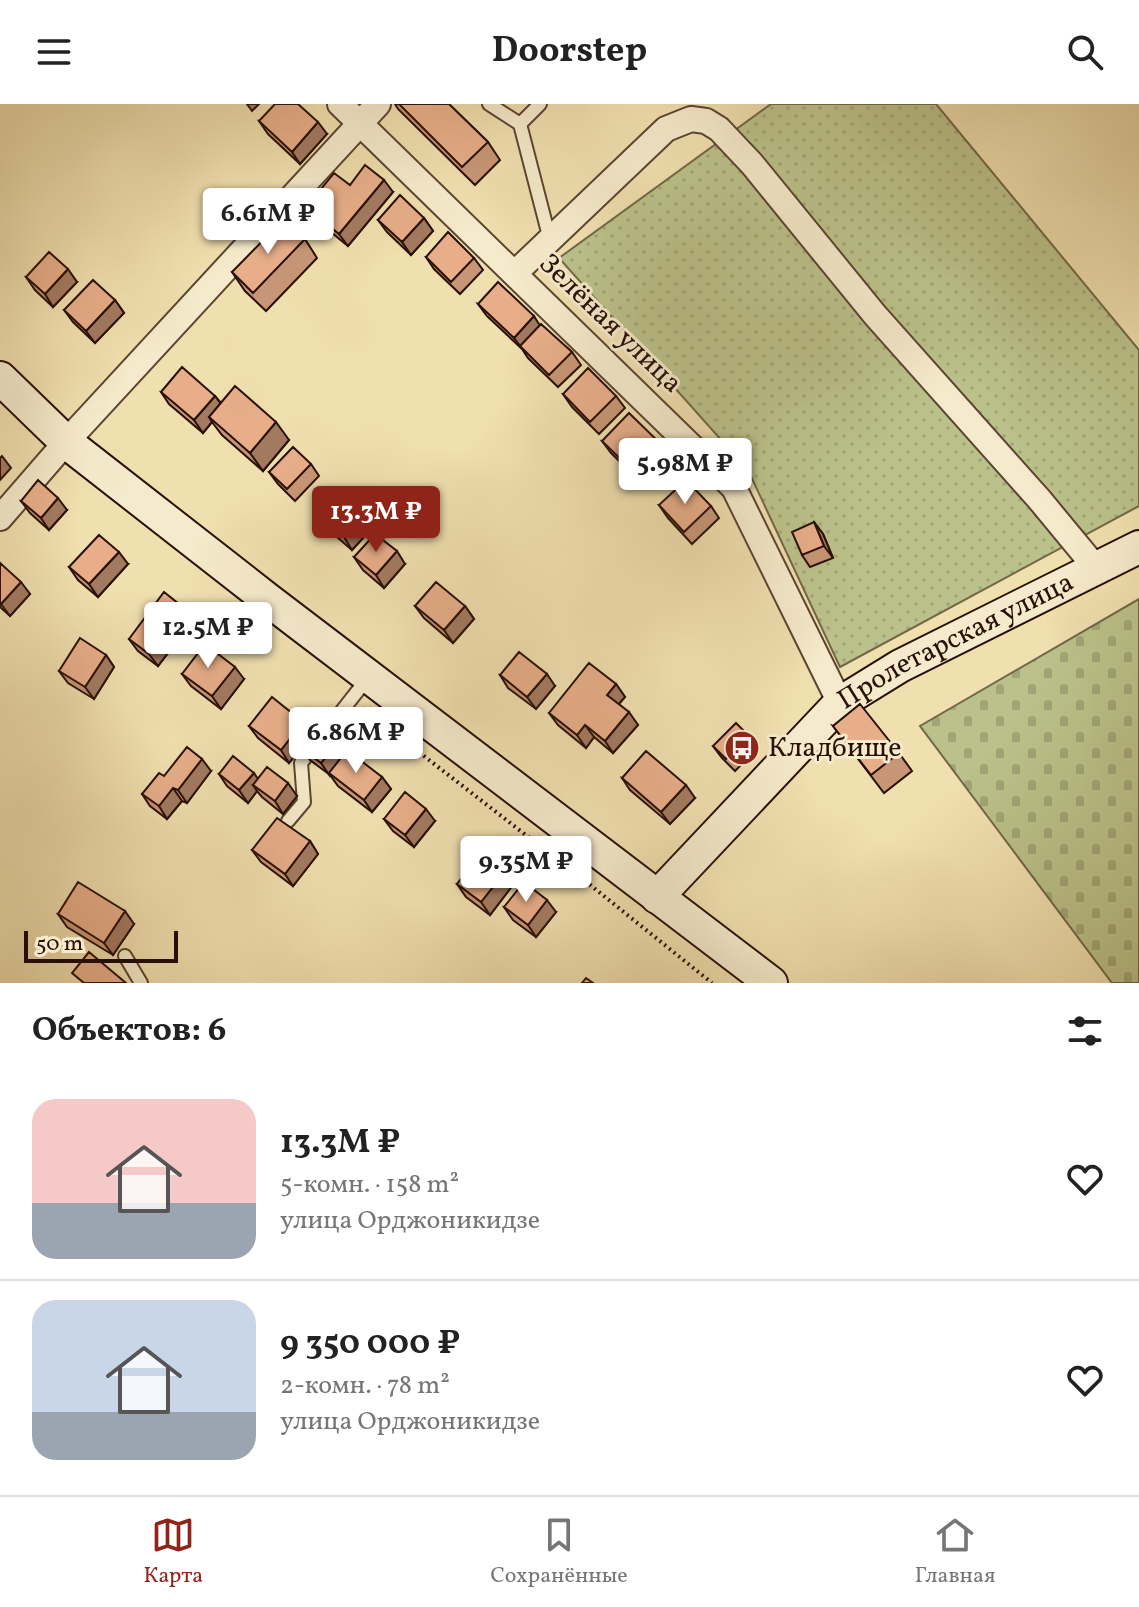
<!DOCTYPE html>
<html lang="ru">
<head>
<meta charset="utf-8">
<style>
	body { margin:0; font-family:Vollkorn,serif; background:#f6f6f6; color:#222; height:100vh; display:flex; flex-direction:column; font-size:30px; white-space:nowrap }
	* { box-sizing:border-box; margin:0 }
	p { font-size:26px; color:#767676 }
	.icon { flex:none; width:44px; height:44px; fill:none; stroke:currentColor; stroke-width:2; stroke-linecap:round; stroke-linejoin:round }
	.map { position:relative; height:879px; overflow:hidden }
	.details { display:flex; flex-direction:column; background:#fff; flex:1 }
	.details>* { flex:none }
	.scale { position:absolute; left:24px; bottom:20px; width:154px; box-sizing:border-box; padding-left:8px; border:4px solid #291006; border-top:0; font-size:22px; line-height:28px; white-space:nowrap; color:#291006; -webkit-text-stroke:6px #f5eacb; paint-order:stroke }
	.price { position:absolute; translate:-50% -68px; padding:0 18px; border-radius:8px; background:#fff; color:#222; font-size:26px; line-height:52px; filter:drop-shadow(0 2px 4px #0008) }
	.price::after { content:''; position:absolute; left:50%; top:48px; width:24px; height:18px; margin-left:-12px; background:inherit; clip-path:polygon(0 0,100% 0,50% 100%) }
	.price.active { background:#8f2418; color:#fff }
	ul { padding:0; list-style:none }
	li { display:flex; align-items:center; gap:24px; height:200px; padding:0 32px }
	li+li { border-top:2px solid #e0e0e0 }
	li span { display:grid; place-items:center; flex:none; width:224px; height:160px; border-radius:24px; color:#555 }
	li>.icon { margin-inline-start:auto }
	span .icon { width:96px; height:96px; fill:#fffc; stroke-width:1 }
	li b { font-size:34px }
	h2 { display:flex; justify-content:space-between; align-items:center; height:96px; padding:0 32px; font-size:34px }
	header { display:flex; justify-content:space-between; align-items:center; height:104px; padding:0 32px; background:#fff; font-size:36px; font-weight:700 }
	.tab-bar { display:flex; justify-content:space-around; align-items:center; height:112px; border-top:2px solid #e0e0e0; background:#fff; font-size:22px; color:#767676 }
	.tab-bar a { display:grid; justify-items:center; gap:4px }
	.tab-bar .active { color:#8f2418 }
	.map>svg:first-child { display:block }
</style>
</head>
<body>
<header><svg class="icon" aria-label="menu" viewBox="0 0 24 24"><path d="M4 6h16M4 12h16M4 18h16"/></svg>Doorstep<svg class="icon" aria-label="search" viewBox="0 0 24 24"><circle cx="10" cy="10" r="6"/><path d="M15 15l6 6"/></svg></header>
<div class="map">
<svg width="1139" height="879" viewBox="0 0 1139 879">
	<defs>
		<pattern id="cemetery-stones" width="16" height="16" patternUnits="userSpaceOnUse" patternTransform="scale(2)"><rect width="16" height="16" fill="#bbc18a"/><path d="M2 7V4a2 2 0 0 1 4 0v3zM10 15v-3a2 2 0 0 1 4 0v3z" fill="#a1a576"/></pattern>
		<pattern id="park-dots" width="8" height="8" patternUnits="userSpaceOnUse" patternTransform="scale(2)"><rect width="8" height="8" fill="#bbc18a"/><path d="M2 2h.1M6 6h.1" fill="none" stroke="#a1a576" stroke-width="1.8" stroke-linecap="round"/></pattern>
	</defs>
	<rect width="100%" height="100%" fill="#f0dfaf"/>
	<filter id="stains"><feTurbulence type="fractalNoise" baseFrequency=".0025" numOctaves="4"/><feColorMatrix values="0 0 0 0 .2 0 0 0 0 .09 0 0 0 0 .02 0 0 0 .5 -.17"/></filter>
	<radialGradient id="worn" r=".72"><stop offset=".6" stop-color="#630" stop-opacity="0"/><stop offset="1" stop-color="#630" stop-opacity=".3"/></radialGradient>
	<path fill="url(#cemetery-stones)" stroke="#726848" stroke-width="2" d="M 1139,495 L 1139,879 L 1112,879 L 920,622 Z"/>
	<path fill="url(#park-dots)" stroke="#726848" stroke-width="2" d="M 771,0 L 936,0 L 1139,246 L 1139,402 L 840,563 L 748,366 L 559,154 Z"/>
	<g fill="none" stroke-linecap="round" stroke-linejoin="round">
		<defs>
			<path id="lane" d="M 489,0 L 520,20 L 540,0
				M 520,20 L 550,136
				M 288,717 L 304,698 L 301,659 L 367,575
				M 125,852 L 141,879"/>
			<path id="street" d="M 340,0 L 734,384 L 840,599
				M 515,169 L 666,25 L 691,15 L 706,17 L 719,25 L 752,60 L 875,211 L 1039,395 L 1096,464
				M 0,414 L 66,338 L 378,0"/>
			<g id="secondary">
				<path d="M 0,274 L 66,338 L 267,495 L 771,879"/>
				<path id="s1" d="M 657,793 L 840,599 L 900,562 L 1139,443"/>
			</g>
		</defs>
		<use href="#lane" stroke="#5b4430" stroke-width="16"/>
		<use href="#street" stroke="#5b4430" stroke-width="28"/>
		<use href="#secondary" stroke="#291006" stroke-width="36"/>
		<path stroke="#291006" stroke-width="4" stroke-dasharray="2 4" stroke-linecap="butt" d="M 362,604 L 589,780 L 712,879"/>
		<use href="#lane" stroke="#f5eacb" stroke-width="12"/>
		<use href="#street" stroke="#f5eacb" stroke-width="24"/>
		<use href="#secondary" stroke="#f5eacb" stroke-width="32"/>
	</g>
	<path fill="#c79676" stroke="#291006" stroke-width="2" d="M 395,0 L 449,0 L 488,38 L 500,56 L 475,81 L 398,5 Z
		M 259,17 L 327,30 L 300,60 L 268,30 Z
		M 350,81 L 393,88 L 348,142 L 315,115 L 306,103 Z
		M 424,114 L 433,127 L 411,151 L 387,128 L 378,116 Z
		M 305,135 L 317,154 L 266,207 L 245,187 L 232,168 Z
		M 426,153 L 474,154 L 483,166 L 460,190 L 434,165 Z
		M 26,173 L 77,178 L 53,203 L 35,186 Z
		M 115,196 L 124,209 L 95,239 L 73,218 L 64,206 Z
		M 478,200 L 540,221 L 572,248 L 581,261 L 558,283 L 528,254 L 522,245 L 487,212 Z
		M 161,288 L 215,292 L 221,299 L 289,336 L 263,367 L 222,331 L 212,318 L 203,329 L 169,300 Z
		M 563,290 L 616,292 L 625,304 L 599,330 L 572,303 Z
		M 602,337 L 666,345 L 675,357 L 648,385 L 611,349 Z
		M 311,360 L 319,372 L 295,397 L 278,380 L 269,368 Z
		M 21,397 L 67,406 L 49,426 L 30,409 Z
		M 659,401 L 711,402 L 719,414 L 692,440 L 668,414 Z
		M 320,414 L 374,422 L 352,446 L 329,426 Z
		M 814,418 L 823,430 L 833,454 L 810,463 L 802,451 Z
		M 354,453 L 405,460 L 384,484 L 363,466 Z
		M 0,459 L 30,490 L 10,512 L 0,503 Z
		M 128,460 L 98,493 L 78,476 L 69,463 Z
		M 415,502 L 465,502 L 474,515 L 453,539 L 424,514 Z
		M 184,504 L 193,516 L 158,562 L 138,547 L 129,535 Z
		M 106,551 L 114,563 L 94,595 L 68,579 L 59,567 Z
		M 182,570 L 244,575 L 221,605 L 191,582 Z
		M 500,571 L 555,582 L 536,605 L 508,584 Z
		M 616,580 L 625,593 L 619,600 L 638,621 L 613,649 L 594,633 L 586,644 L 558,621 L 549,609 Z
		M 303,618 L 312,630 L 382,673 L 391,685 L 372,708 L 338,682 L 330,671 L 310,656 L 301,644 L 289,659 L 258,634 L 249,622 Z
		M 833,622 L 899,649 L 912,667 L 884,689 Z
		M 749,632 L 758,644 L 735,667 L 722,654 L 713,642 Z
		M 211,667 L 187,699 L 182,697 L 167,715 L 150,702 L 142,690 L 164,672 Z
		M 219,670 L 258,674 L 297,692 L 283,710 L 262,693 L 257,687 L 248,699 L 227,682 Z
		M 622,674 L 695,694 L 670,720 L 630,686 Z
		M 384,715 L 435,717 L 414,743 L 393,727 Z
		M 310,737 L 318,750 L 293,782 L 261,758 L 252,746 Z
		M 516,777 L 490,811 L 466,793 L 457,780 Z
		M 504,803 L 556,808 L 536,833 L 513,816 Z
		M 58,810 L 134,820 L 113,851 L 67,823 Z"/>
	<path fill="#a27a60" stroke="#291006" stroke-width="2" d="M 247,0 L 259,0 L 252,7 Z
		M 318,18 L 327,30 L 300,60 L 292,48 Z
		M 384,76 L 393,88 L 348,142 L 339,130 Z
		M 424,114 L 433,127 L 411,151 L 402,138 Z
		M 68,165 L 77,178 L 53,203 L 45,190 Z
		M 115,196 L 124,209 L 95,239 L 86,227 Z
		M 534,212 L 542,225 L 521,243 L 514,234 Z
		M 215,292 L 224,304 L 209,313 L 212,318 L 203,329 L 194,316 Z
		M 276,318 L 289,336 L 263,367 L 250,349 Z
		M 2,352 L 11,364 L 0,376 L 0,354 Z
		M 58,394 L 67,406 L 49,426 L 41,414 Z
		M 365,410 L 374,422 L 352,446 L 344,433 Z
		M 814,418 L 823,430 L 833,454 L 824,442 Z
		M 397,447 L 405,460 L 384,484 L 376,471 Z
		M 119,448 L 128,460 L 98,493 L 89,480 Z
		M 21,478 L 30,490 L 10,512 L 1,500 Z
		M 465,502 L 474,515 L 453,539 L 444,526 Z
		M 184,504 L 193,516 L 158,562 L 149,550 Z
		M 106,551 L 114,563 L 94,595 L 85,583 Z
		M 235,563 L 244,575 L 221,605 L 212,592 Z
		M 547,570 L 555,582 L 536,605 L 527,593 Z
		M 616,580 L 625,593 L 616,603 L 607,591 Z
		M 629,608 L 638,621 L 613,649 L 605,637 Z
		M 303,618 L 312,630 L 289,659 L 281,646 Z
		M 585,621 L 594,633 L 586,644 L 577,631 Z
		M 337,639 L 346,651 L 330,672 L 321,659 Z
		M 202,655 L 211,667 L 187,699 L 178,686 Z
		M 254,669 L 262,681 L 253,681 L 257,687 L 248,699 L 239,686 Z
		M 382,673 L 391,685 L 372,708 L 364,696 Z
		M 288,679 L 297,692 L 283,710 L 275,697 Z
		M 686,681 L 695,694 L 670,720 L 661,708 Z
		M 173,684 L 182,697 L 167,715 L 159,702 Z
		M 426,705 L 435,717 L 414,743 L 405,731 Z
		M 310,737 L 318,750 L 293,782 L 285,770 Z
		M 507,765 L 516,777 L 490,811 L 481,798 Z
		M 547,796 L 556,808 L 536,833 L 528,821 Z
		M 125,807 L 134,820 L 113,851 L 104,839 Z"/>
	<path fill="#e7ae89" stroke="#291006" stroke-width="2" d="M 275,0 L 298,0 L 318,18 L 292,48 L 259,17 Z
		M 399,0 L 449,0 L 488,38 L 462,63 Z
		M 365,61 L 384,76 L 339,130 L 306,103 L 334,69 L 350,81 Z
		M 400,91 L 424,114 L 402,138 L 378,116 Z
		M 284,115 L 305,135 L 253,189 L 232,168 Z
		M 448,128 L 474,154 L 451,178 L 426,153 Z
		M 49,148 L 68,165 L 45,190 L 26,173 Z
		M 93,176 L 115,196 L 86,227 L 64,206 Z
		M 498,178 L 534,212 L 514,234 L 478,200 Z
		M 541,220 L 572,248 L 549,271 L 520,242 Z
		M 182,263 L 215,292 L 194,316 L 161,288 Z
		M 588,264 L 616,292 L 590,318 L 563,290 Z
		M 235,282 L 276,318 L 250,349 L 209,313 Z
		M 629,309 L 666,345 L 639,373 L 602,337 Z
		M 293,343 L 311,360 L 287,385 L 269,368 Z
		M 38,376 L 58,394 L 41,414 L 21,397 Z
		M 686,376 L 711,402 L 684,428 L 659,401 Z
		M 342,391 L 365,410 L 344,433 L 320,414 Z
		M 814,418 L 824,442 L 802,451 L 792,428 Z
		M 375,430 L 397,447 L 376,471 L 354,453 Z
		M 99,431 L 119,448 L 89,480 L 69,463 Z
		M 0,459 L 21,478 L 1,500 L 0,498 Z
		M 436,478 L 465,502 L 444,526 L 415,502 Z
		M 164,488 L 184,504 L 149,550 L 129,535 Z
		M 80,534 L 106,551 L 85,583 L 59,567 Z
		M 205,540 L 235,563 L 212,592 L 182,570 Z
		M 519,548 L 547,570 L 527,593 L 500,571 Z
		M 589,559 L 616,580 L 607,591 L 629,608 L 605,637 L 585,621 L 577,631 L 549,609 Z
		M 272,593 L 303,618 L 281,646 L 249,622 Z
		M 860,600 L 899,649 L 871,671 L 833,622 Z
		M 736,619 L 749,632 L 726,655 L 713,642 Z
		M 318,623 L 337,639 L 321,659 L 301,644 Z
		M 187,643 L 202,655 L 178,686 L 173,684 L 159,702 L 142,690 L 159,669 L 164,672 Z
		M 347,646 L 382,673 L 364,696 L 329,669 Z
		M 646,647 L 686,681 L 661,708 L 622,674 Z
		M 233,652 L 254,669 L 239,686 L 219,670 Z
		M 267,663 L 288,679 L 275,697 L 253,681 Z
		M 405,688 L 426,705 L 405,731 L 384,715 Z
		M 277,714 L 310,737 L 285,770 L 252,746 Z
		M 483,746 L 507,765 L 481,798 L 457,780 Z
		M 78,778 L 125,807 L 104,839 L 58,810 Z
		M 524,778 L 547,796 L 528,821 L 504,803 Z
		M 89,848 L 126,879 L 84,879 L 72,869 Z
		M 586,874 L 593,879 L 582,879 Z"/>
	<defs>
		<symbol id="bus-disc" viewBox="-11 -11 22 22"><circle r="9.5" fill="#8f2418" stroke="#f5eacb"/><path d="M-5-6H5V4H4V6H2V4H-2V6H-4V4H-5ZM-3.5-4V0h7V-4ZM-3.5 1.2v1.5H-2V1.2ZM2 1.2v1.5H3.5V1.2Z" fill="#fff"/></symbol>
	</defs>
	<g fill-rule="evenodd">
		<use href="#bus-disc" x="722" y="624" width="40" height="40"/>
	</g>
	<g text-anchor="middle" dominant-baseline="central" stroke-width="6" stroke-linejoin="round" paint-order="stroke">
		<g font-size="28" fill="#291006" stroke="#f5eacb">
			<text transform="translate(610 220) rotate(44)">Зелёная улица</text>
			<text stroke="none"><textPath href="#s1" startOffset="398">Пролетарская улица</textPath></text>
		</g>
		<g font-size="28" fill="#291006" stroke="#f5eacb" text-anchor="start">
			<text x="768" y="644">Кладбище</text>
		</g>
	</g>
	<rect width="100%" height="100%" filter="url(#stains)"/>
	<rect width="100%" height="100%" fill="url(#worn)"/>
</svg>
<div class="scale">50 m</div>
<b class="price" style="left:268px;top:152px">6.61M ₽</b>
<b class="price" style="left:685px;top:402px">5.98M ₽</b>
<b class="price active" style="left:376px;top:450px">13.3M ₽</b>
<b class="price" style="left:208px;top:566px">12.5M ₽</b>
<b class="price" style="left:356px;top:671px">6.86M ₽</b>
<b class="price" style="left:526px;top:800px">9.35M ₽</b>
</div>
<section class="details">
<h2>Объектов: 6<svg class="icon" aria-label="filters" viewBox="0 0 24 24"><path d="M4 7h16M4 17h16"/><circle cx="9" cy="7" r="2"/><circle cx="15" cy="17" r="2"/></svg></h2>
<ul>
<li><span style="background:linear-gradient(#f6c9c9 65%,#9aa5b1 0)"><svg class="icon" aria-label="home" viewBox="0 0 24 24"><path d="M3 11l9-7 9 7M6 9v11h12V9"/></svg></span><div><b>13.3M ₽</b><p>5-комн. · 158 m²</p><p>улица Орджоникидзе</p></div><svg class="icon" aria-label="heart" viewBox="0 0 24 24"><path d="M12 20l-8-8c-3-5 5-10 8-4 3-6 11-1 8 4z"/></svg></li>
<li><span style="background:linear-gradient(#c9d6e8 70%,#9aa5b1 0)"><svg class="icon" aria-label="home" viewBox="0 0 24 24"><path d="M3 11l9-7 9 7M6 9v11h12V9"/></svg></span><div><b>9 350 000 ₽</b><p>2-комн. · 78 m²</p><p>улица Орджоникидзе</p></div><svg class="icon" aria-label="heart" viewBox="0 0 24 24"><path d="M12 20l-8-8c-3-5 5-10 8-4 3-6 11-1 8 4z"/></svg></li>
</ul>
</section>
<nav class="tab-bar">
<a class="active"><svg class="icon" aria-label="map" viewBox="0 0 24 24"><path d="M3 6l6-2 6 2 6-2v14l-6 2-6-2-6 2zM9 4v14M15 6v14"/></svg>Карта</a>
<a><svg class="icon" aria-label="saved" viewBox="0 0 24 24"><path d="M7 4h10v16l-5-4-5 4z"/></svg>Сохранённые</a>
<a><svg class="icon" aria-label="home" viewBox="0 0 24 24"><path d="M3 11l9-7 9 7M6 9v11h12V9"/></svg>Главная</a>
</nav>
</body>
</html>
